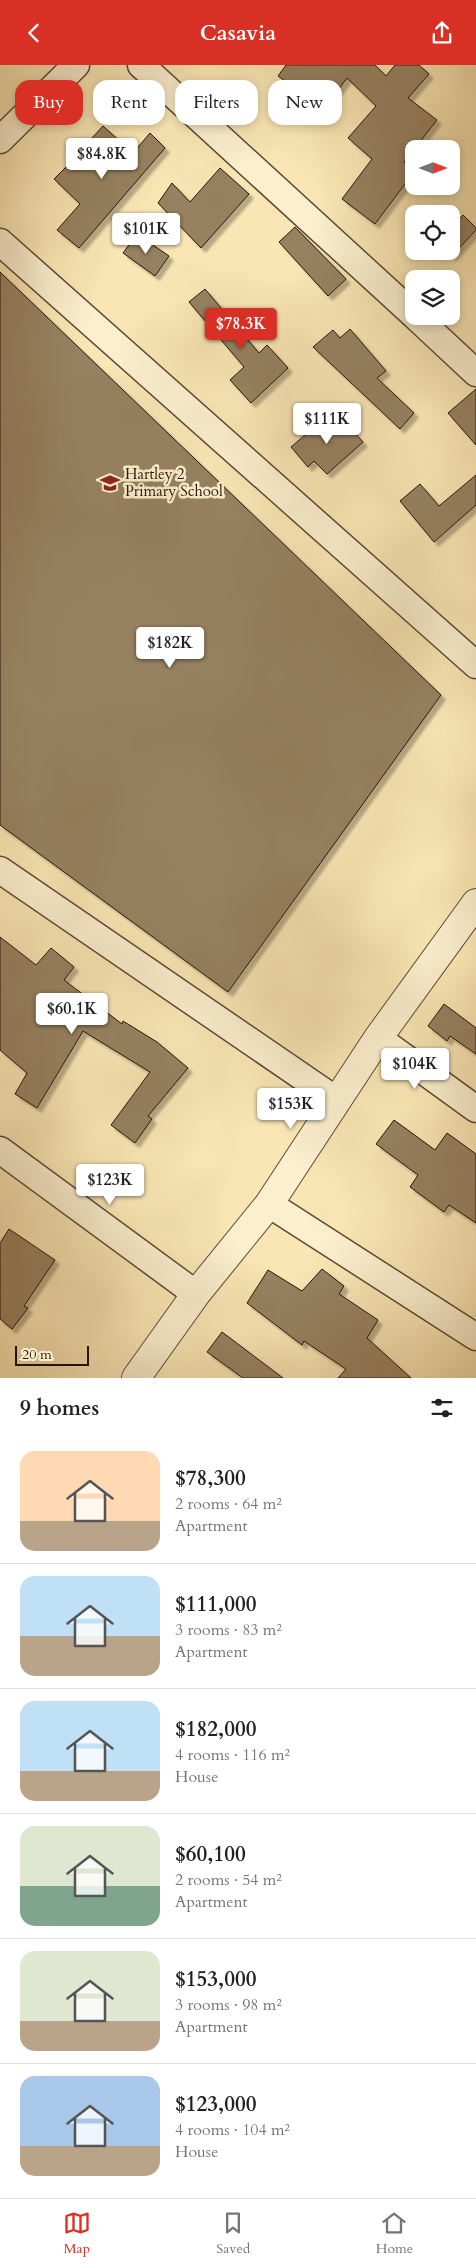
<!DOCTYPE html>
<html lang="en">
<head>
<meta charset="utf-8">
<style>
	body { margin:0; font-family:Cardo,serif; background:#f6f6f6; color:#202124; height:100vh; display:flex; flex-direction:column; font-size:19px; white-space:nowrap }
	* { box-sizing:border-box; margin:0 }
	p { font-size:16px; color:#757577 }
	.icon { flex:none; width:28px; height:28px; fill:none; stroke:currentColor; stroke-width:2; stroke-linecap:round; stroke-linejoin:round }
	.map { position:relative; height:1313px; overflow:hidden }
	.panel { display:flex; flex-direction:column; background:#fff; flex:1 }
	.panel>* { flex:none }
	.top-card { position:absolute; left:15px; top:15px; width:446px; height:45px; display:flex; gap:10px }
	.needle { width:32px; rotate:90deg }
	.fabs { position:absolute; left:405px; top:75px; display:grid; gap:10px }
	.fabs a { display:grid; place-items:center; width:55px; height:55px; border-radius:10px; background:#fff; box-shadow:0 2px 8px #0003; font-size:25px }
	.scale { position:absolute; left:15px; bottom:12px; width:74px; box-sizing:border-box; padding-left:5px; border:2px solid #2a1408; border-top:0; font-size:14px; line-height:18px; white-space:nowrap; color:#2a1408; -webkit-text-stroke:4px #fbefce; paint-order:stroke }
	.price { position:absolute; translate:-50% -42px; padding:0 11px; border-radius:5px; background:#fff; color:#222; font-size:16px; line-height:32px; filter:drop-shadow(0 1px 2px #0008) }
	.price::after { content:''; position:absolute; left:50%; top:30px; width:15px; height:11px; margin-left:-8px; background:inherit; clip-path:polygon(0 0,100% 0,50% 100%) }
	.price.selected { background:#d93025; color:#fff }
	ul { padding:0; list-style:none }
	li { display:flex; align-items:center; gap:15px; height:125px; padding:0 20px }
	li+li { border-top:1px solid #e0e0e0 }
	li span { display:grid; place-items:center; flex:none; width:140px; height:100px; border-radius:15px; color:#555 }
	li>.icon { margin-inline-start:auto }
	span .icon { width:60px; height:60px; fill:#fffc; stroke-width:1 }
	li b { font-size:21px }
	h2 { display:flex; justify-content:space-between; align-items:center; height:60px; padding:0 20px; font-size:21px }
	.chip { padding:0 18px; border-radius:15px; background:#fff; box-shadow:0 2px 8px #0003; font-size:18px; line-height:45px }
	.chip.selected { background:#d93025; color:#fff }
	header { display:flex; justify-content:space-between; align-items:center; height:65px; padding:0 20px; background:#d93025; color:#fff; font-size:22px; font-weight:700 }
	.tab-bar { display:flex; justify-content:space-around; align-items:center; height:70px; border-top:1px solid #e0e0e0; background:#fff; font-size:14px; color:#757577 }
	.tab-bar a { display:grid; justify-items:center; gap:2px }
	.tab-bar .selected { color:#d93025 }
	.map>svg:first-child { display:block }
</style>
</head>
<body>
<header><svg class="icon" aria-label="back" viewBox="0 0 24 24"><path d="M15 5l-7 7 7 7"/></svg>Casavia<svg class="icon" aria-label="share" viewBox="0 0 24 24"><path d="M12 15V3M7 8l5-5 5 5M5 13v7h14v-7"/></svg></header>
<div class="map">
<svg width="476" height="1313" viewBox="0 0 476 1313">
	<defs>
		<filter id="shadow"><feDropShadow dx="4.5" dy="4.5" stdDeviation="1" flood-color="#0004"/></filter>
	</defs>
	<rect width="100%" height="100%" fill="#f9e6b4"/>
	<filter id="stains"><feTurbulence type="fractalNoise" baseFrequency=".004" numOctaves="4"/><feColorMatrix values="0 0 0 0 .2 0 0 0 0 .09 0 0 0 0 .02 0 0 0 .5 -.17"/></filter>
	<radialGradient id="worn" r=".72"><stop offset=".6" stop-color="#630" stop-opacity="0"/><stop offset="1" stop-color="#630" stop-opacity=".3"/></radialGradient>
	<path fill="#968161" stroke="#2a1408" filter="url(#shadow)" d="M 286,0 L 375,0 L 386,11 L 395,0 L 419,0 L 429,9 L 408,33 L 437,55 L 404,97 L 414,104 L 414,107 L 375,159 L 342,134 L 372,94 L 348,73 L 376,41 L 347,13 L 324,44 L 278,11 Z
		M 103,61 L 133,88 L 150,68 L 165,83 L 79,183 L 57,165 L 80,139 L 54,114 L 92,76 L 90,75 Z
		M 220,103 L 249,129 L 201,183 L 158,138 L 172,118 L 190,137 Z
		M 463,150 L 476,163 L 476,165 L 451,192 L 451,162 Z
		M 295,162 L 346,214 L 328,231 L 279,177 Z
		M 137,169 L 169,191 L 155,211 L 123,188 Z
		M 0,207 L 441,630 L 228,927 L 0,760 Z
		M 205,224 L 259,288 L 267,280 L 288,303 L 251,338 L 230,315 L 244,302 L 189,237 Z
		M 350,264 L 386,306 L 377,313 L 414,348 L 400,364 L 313,282 L 333,265 L 340,273 Z
		M 476,324 L 476,380 L 448,348 Z
		M 338,350 L 363,377 L 327,409 L 314,396 L 308,402 L 291,382 L 319,358 L 323,363 Z
		M 476,410 L 476,440 L 434,477 L 400,436 L 420,419 L 439,441 Z
		M 0,872 L 36,900 L 51,883 L 74,902 L 64,915 L 122,959 L 123,956 L 157,977 L 188,1003 L 148,1051 L 152,1054 L 135,1078 L 111,1060 L 150,1007 L 83,966 L 37,1043 L 15,1029 L 27,1008 L 0,985 Z
		M 444,939 L 476,963 L 476,989 L 450,971 L 447,976 L 428,961 Z
		M 394,1055 L 435,1085 L 447,1068 L 476,1089 L 476,1158 L 449,1140 L 444,1147 L 410,1122 L 418,1110 L 376,1079 Z
		M 9,1164 L 55,1195 L 24,1241 L 28,1243 L 12,1264 L 0,1254 L 0,1178 Z
		M 322,1204 L 344,1221 L 339,1229 L 378,1255 L 367,1273 L 411,1313 L 338,1313 L 346,1304 L 304,1276 L 302,1280 L 247,1238 L 268,1205 L 302,1226 Z
		M 222,1267 L 283,1313 L 243,1313 L 207,1287 Z"/>
	<g fill="none" stroke-linecap="round" stroke-linejoin="round">
		<defs>
			<path id="minor" d="M 141,0 L 414,250
				M 0,75 L 76,0
				M 0,177 L 476,600
				M 415,251 L 476,308
				M 0,805 L 336,1035
				M 378,973 L 476,1044
				M 0,1085 L 196,1229
				M 269,1139 L 476,1272"/>
			<path id="tertiary" d="M 136,1313 L 196,1229 L 269,1139 L 378,973 L 476,838"/>
		</defs>
		<use href="#minor" stroke="#5e4833" stroke-width="29"/>
		<use href="#tertiary" stroke="#5e4833" stroke-width="30"/>
		<use href="#minor" stroke="#fbefce" stroke-width="26"/>
		<use href="#tertiary" stroke="#fbefce" stroke-width="28"/>
	</g>
	<defs>
		<symbol id="school-bare" viewBox="-9 -9 18 18"><path d="M0-5L7-2L0 1L-7-2ZM-4 1L0 2.5L4 1V4Q0 6-4 4Z" fill="#8f2418" stroke="#fbefce" stroke-width="2.5" paint-order="stroke"/></symbol>
	</defs>
	<g fill-rule="evenodd">
		<use href="#school-bare" x="96" y="404" width="28" height="28"/>
	</g>
	<g text-anchor="middle" dominant-baseline="central" stroke-width="5" stroke-linejoin="round" paint-order="stroke">
		<g font-size="15" fill="#2a1408" stroke="#fbefce" text-anchor="start">
			<text x="125" y="409">Hartley 2<tspan x="125" dy="17">Primary School</tspan></text>
		</g>
	</g>
	<rect width="100%" height="100%" filter="url(#stains)"/>
	<rect width="100%" height="100%" fill="url(#worn)"/>
</svg>
<div class="fabs">
<a><svg class="needle" viewBox="-14 -14 28 28"><path d="M0-13l5 13h-10z" fill="#e53935"/><path d="M0 13l5-13h-10z" fill="#757577"/></svg></a>
<a><svg class="icon" aria-label="locate" viewBox="0 0 24 24"><circle cx="12" cy="12" r="6"/><path d="M12 2v4M12 18v4M2 12h4M18 12h4"/></svg></a>
<a><svg class="icon" aria-label="layers" viewBox="0 0 24 24"><path d="M12 4l9 5-9 5-9-5zM3 14l9 5 9-5"/></svg></a>
</div>
<div class="scale">20 m</div>
<b class="price" style="left:102px;top:115px">$84.8K</b>
<b class="price" style="left:146px;top:190px">$101K</b>
<b class="price selected" style="left:241px;top:285px">$78.3K</b>
<b class="price" style="left:327px;top:380px">$111K</b>
<b class="price" style="left:170px;top:604px">$182K</b>
<b class="price" style="left:72px;top:970px">$60.1K</b>
<b class="price" style="left:415px;top:1025px">$104K</b>
<b class="price" style="left:291px;top:1065px">$153K</b>
<b class="price" style="left:110px;top:1141px">$123K</b>
<div class="top-card">
<a class="chip selected">Buy</a>
<a class="chip">Rent</a>
<a class="chip">Filters</a>
<a class="chip">New</a>
</div>
</div>
<section class="panel">
<h2>9 homes<svg class="icon" aria-label="filters" viewBox="0 0 24 24"><path d="M4 7h16M4 17h16"/><circle cx="9" cy="7" r="2"/><circle cx="15" cy="17" r="2"/></svg></h2>
<ul>
<li><span style="background:linear-gradient(#ffd9b3 70%,#b9a48a 0)"><svg class="icon" aria-label="home" viewBox="0 0 24 24"><path d="M3 11l9-7 9 7M6 9v11h12V9"/></svg></span><div><b>$78,300</b><p>2 rooms · 64 m²</p><p>Apartment</p></div></li>
<li><span style="background:linear-gradient(#bfe0f5 60%,#b9a48a 0)"><svg class="icon" aria-label="home" viewBox="0 0 24 24"><path d="M3 11l9-7 9 7M6 9v11h12V9"/></svg></span><div><b>$111,000</b><p>3 rooms · 83 m²</p><p>Apartment</p></div></li>
<li><span style="background:linear-gradient(#bfe0f5 70%,#b9a48a 0)"><svg class="icon" aria-label="home" viewBox="0 0 24 24"><path d="M3 11l9-7 9 7M6 9v11h12V9"/></svg></span><div><b>$182,000</b><p>4 rooms · 116 m²</p><p>House</p></div></li>
<li><span style="background:linear-gradient(#dfe7d0 60%,#7fa58c 0)"><svg class="icon" aria-label="home" viewBox="0 0 24 24"><path d="M3 11l9-7 9 7M6 9v11h12V9"/></svg></span><div><b>$60,100</b><p>2 rooms · 54 m²</p><p>Apartment</p></div></li>
<li><span style="background:linear-gradient(#dfe7d0 70%,#b9a48a 0)"><svg class="icon" aria-label="home" viewBox="0 0 24 24"><path d="M3 11l9-7 9 7M6 9v11h12V9"/></svg></span><div><b>$153,000</b><p>3 rooms · 98 m²</p><p>Apartment</p></div></li>
<li><span style="background:linear-gradient(#a9c7e8 70%,#b9a48a 0)"><svg class="icon" aria-label="home" viewBox="0 0 24 24"><path d="M3 11l9-7 9 7M6 9v11h12V9"/></svg></span><div><b>$123,000</b><p>4 rooms · 104 m²</p><p>House</p></div></li>
</ul>
</section>
<nav class="tab-bar">
<a class="selected"><svg class="icon" aria-label="map" viewBox="0 0 24 24"><path d="M3 6l6-2 6 2 6-2v14l-6 2-6-2-6 2zM9 4v14M15 6v14"/></svg>Map</a>
<a><svg class="icon" aria-label="saved" viewBox="0 0 24 24"><path d="M7 4h10v16l-5-4-5 4z"/></svg>Saved</a>
<a><svg class="icon" aria-label="home" viewBox="0 0 24 24"><path d="M3 11l9-7 9 7M6 9v11h12V9"/></svg>Home</a>
</nav>
</body>
</html>
